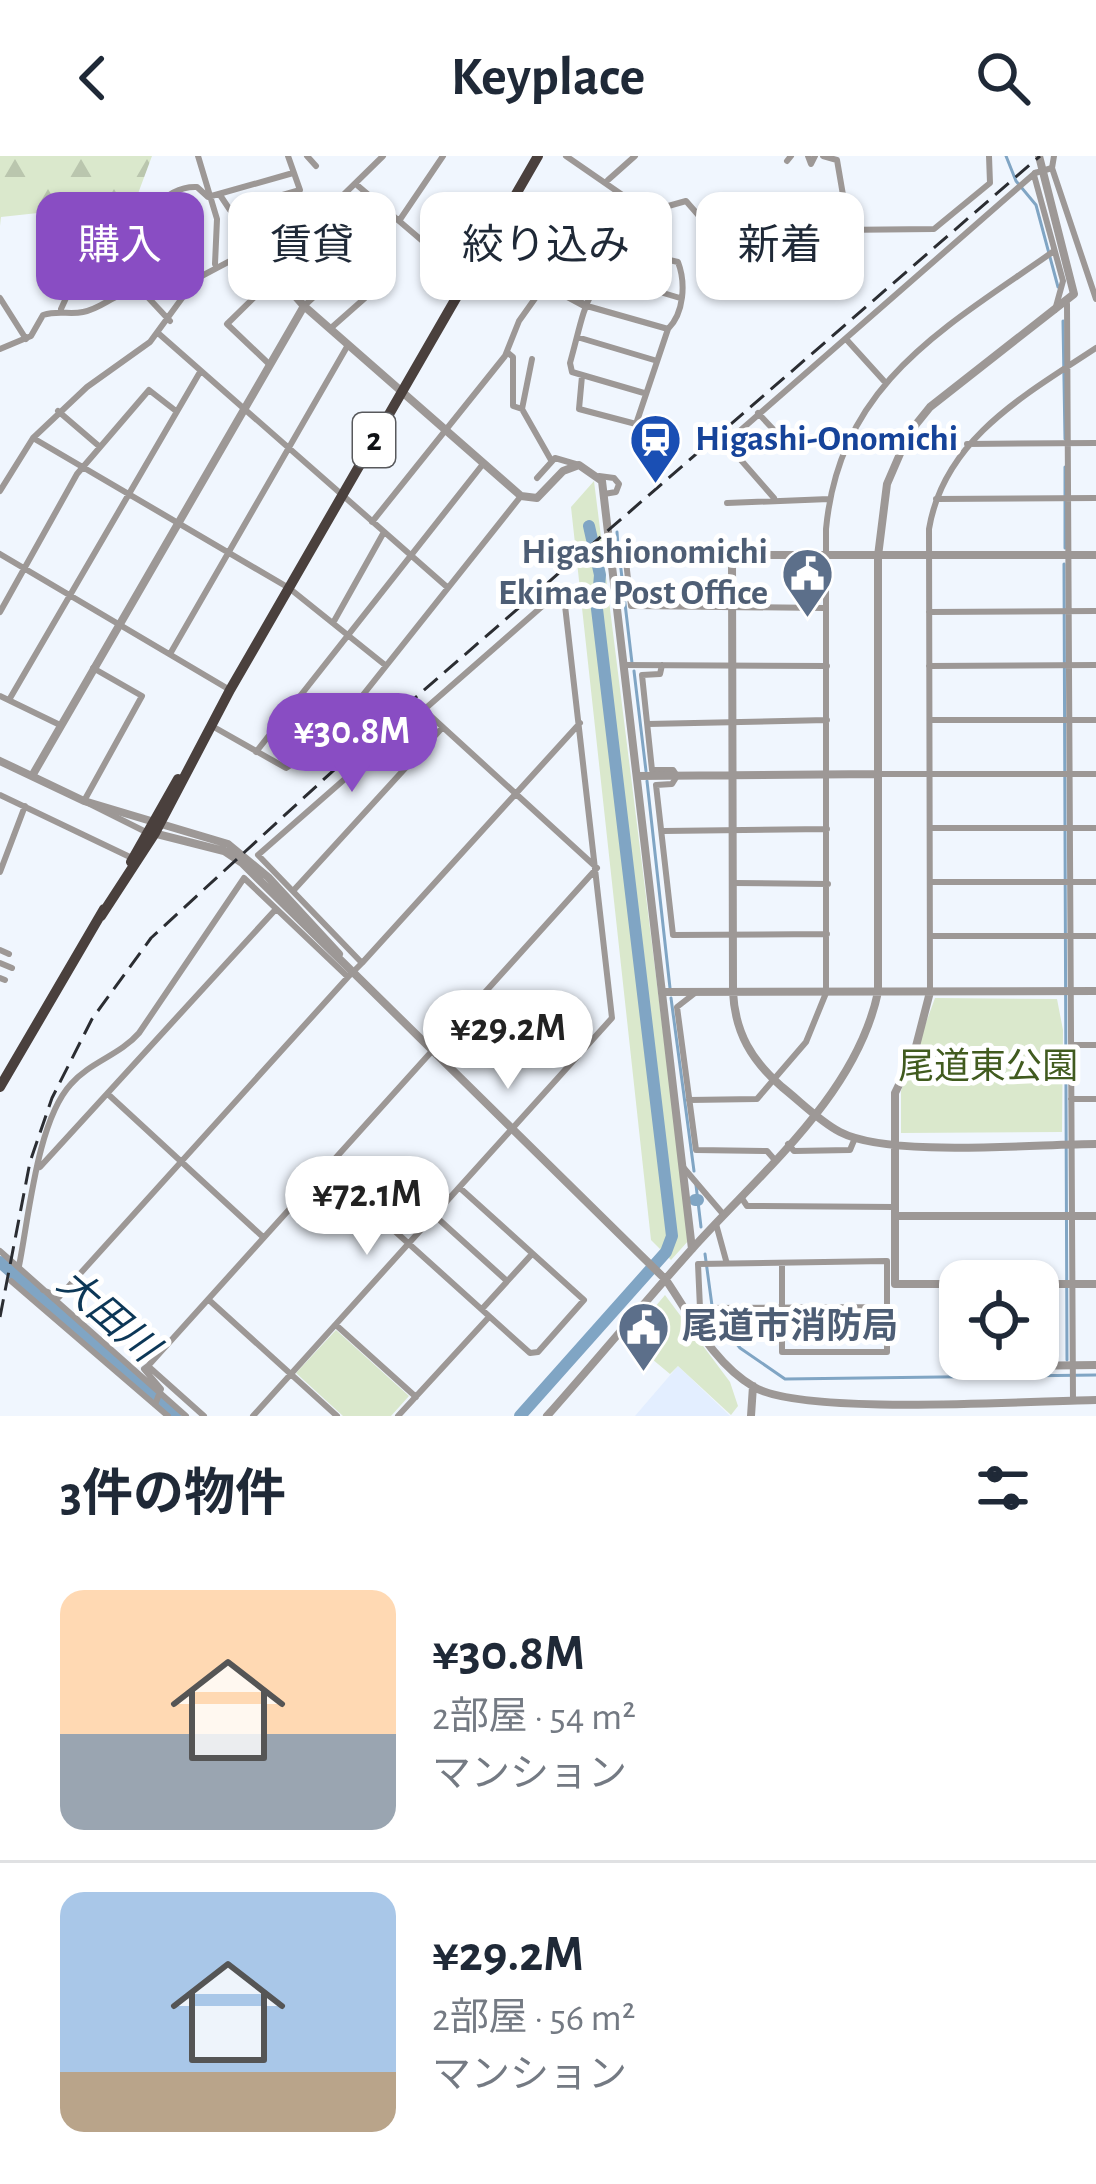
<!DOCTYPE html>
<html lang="ja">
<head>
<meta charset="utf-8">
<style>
	body { margin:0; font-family:"Alegreya Sans","Noto Sans JP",sans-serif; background:#f2f2f3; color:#1f2937; height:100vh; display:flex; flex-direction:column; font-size:45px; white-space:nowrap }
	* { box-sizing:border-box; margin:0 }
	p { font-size:39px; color:#747a83 }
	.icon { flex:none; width:66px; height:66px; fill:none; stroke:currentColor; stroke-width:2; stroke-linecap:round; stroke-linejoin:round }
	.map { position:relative; height:1260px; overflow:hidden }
	.details { display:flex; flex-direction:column; background:#fff; flex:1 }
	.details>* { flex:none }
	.guide { position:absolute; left:36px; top:36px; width:1026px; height:108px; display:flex; gap:24px }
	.buttons { position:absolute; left:939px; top:1104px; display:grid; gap:24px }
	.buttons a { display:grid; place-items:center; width:120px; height:120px; border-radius:24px; background:#fff; box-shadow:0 3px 9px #0004; font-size:60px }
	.price { position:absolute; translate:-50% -102px; padding:0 27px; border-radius:42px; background:#fff; color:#222; font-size:39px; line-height:78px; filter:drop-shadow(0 3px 6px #0008) }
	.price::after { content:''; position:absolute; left:50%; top:72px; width:36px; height:27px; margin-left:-18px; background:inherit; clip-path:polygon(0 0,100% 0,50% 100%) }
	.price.active { background:#894dc3; color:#fff }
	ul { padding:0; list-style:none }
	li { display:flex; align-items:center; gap:36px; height:300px; padding:0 60px }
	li+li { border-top:3px solid #e0e1e3 }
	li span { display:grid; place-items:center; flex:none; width:336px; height:240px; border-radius:24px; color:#555 }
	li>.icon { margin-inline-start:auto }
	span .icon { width:144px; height:144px; fill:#fffc; stroke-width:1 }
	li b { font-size:51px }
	h2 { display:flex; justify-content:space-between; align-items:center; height:144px; padding:0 60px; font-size:51px }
	.chip { padding:0 42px; border-radius:24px; background:#fff; box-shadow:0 3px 9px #0004; font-size:42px; line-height:108px }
	.chip.active { background:#894dc3; color:#fff }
	header { display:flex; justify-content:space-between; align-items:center; height:156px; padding:0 60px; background:#fff; font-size:54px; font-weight:700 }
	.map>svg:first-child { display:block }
</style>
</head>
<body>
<header><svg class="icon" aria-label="back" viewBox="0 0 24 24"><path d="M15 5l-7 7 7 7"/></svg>Keyplace<svg class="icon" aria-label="search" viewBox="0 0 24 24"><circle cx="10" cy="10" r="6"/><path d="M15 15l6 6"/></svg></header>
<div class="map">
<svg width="1096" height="1260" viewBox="0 0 1096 1260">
	<defs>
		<pattern id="forest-firs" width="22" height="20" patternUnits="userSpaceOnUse" patternTransform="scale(3)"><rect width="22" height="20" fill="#dae8cc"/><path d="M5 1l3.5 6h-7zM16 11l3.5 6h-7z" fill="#bac6ae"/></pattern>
	</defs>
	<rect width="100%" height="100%" fill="#f0f6fe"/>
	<path fill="#e3eeff" d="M 678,1210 L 730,1260 L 635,1260 Z"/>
	<path fill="#dae8cc" d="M 594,325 L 689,1084 L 671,1104 L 651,1084 L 571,351 Z
		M 935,842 L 1057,843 L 1063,874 L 1062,976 L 901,977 L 901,935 Z
		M 665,1139 L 730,1226 L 738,1250 L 731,1259 L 678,1210 L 670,1218 L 628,1183 Z
		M 336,1174 L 409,1240 L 391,1260 L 343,1260 L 296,1217 Z"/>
	<path fill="url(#forest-firs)" d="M 0,0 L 152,0 L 133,51 C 100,72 65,93 38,57 L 1,61 L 0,70 Z"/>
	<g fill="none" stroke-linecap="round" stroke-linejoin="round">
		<path stroke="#80a5c4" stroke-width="3" d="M 1006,0 L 1016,25 L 1036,49 L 1058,131
			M 1063,165 L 1065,283
			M 617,376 L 618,390
			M 1065,392 L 1065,311
			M 620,405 L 632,507
			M 1064,408 L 1067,1204
			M 634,515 L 646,615
			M 647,625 L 670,832
			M 671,842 L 694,1015
			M 696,1029 L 701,1071
			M 705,1098 L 713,1157 L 740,1192 L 785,1223 L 1096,1219"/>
		<path stroke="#80a5c4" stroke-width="12" d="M 695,1044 L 698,1044
			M 0,1106 L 175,1260
			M 520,1260 L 666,1096 L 672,1080 L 597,453 L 600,419 L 589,370"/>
		<path stroke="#9d9896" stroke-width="6" d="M 198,0 L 217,63 L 215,108
			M 307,0 L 316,10
			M 808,0 L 811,8 L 815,0
			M 823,0 L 837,4 L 849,74
			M 1054,0 L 1052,12 L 1096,143
			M 787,5 L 791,0
			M 1034,19 L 1063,125 L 1055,154
			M 608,24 L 635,0
			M 357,29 L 467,123
			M 220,39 L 230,54 L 300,34 L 288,0
			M 647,56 L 686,45 L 748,116 L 836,74 L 934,73 L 990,27 L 989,0
			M 399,65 L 443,0
			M 94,109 L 128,134
			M 603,119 L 680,142
			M 111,125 C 132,91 152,29 197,31 L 208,41 L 293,17
			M 546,127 C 598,120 621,103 647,56 L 566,0
			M 0,142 L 26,183
			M 1067,148 L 1073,1244
			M 304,150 L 344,113
			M 587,150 L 668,173 C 684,157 686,127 678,106 L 631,95 C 583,133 586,150 570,207 L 572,216 L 644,237
			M 61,153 L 72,129 L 107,93
			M 331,172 L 365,142
			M 158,177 L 447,431
			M 577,181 L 654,204
			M 846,183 L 884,225
			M 0,193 L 31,180 L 43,159 C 59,154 69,159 83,156 C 105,152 117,133 142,135 L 170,165
			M 507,196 L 513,201 L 513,250 L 522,253 L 551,304
			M 269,208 L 227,168 L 276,120
			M 582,220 L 579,253 L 636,268 L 668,173
			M 522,253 L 532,203
			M 58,255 L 100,291
			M 758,257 L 787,288 L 847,287
			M 33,282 L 289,432 L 385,509
			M 967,288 L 1096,287
			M 599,320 L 614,322 L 619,328 L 616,336 L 604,338
			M 537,322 L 555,302 L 579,309
			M 0,335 L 33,282 L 87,231 L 150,186 L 196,123 L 330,52 L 383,0
			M 774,342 L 726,287 L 1035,17
			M 936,343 L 1096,342
			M 727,347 L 829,343
			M 372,366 L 505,200 L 519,165 L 556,113 L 602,67 L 632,83
			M 0,398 L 230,534
			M 669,400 L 665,405 L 626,405 L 631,450 L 824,452
			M 0,456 L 77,318 L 149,234 L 176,255
			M 929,456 L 1096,455
			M 333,467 L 384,376
			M 170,498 L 348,189
			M 623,509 L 827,510
			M 662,509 L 660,518 L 642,519 L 652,614 L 673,614 L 677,620 L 672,628 L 656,629 L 673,779 L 827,778
			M 929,510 L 1096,509
			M 93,512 L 142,540 L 84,645 L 146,676
			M 0,540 L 60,569
			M 9,544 L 200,216
			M 932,564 L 1096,564
			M 648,568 L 827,564
			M 212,570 L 286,612 L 324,588 L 521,340
			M 256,596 L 483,308
			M 879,618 L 1096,618
			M 0,639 L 132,702
			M 932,672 L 1096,672
			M 663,675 L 827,673
			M 0,716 L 25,650
			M 931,726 L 1096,726
			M 733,727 L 828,728
			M 293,735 L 442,572
			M 930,780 L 1096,780
			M 0,794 L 9,798
			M 0,807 L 12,812
			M 362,807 L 580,567
			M 0,822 L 5,824
			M 930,836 L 929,373 C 944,283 1025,239 1096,192
			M 695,837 L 677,851 L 696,994 L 767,995 L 774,1003
			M 1071,889 L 1096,889
			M 110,940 L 263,1081
			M 1071,943 L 1096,943
			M 689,944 L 757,943 L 806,886 L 826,837 L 826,373 C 840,226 945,172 1054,95
			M 788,988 L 794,995 L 850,994 L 855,982
			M 40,1011 L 276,753
			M 683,1011 L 723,1058
			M 327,1014 L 530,1197 L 538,1196 L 584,1144 L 460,1032
			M 741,1041 L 747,1050 L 894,1051
			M 434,1059 L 507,1125
			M 716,1068 L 727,1108
			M 0,1095 L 186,1260
			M 782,1107 L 782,1196 L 887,1196 L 887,1105
			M 19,1110 C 29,1061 37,965 71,928 C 90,906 120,899 139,877 L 244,722 L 348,821 L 362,807 L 258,699 L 563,432 L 612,862 L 253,1260
			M 11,1125 L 168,1260
			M 43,1134 L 59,1141 L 348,821
			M 209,1144 L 337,1260
			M 700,1152 L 698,1108 L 886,1105
			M 482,1153 L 532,1098
			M 691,1160 L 700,1152 L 887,1151
			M 336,1169 L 416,1241
			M 148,1210 L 597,712 L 423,553
			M 148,1210 L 204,1260
			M 148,1210 L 144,1213 L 161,1233 L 155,1249
			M 398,1260 L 489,1161"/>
		<path stroke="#9d9896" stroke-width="8" d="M 253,92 L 304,150 L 521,340 L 537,342 L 563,315 L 579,309 L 602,325 L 692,1093
			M 481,102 L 519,114 L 586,150
			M 610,399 L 1096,399
			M 732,402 L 733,836 C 735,877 752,905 782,931 C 801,946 819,965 840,976 C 890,1002 1035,988 1096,988
			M 0,605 L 84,645 L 228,688 L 268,721 L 339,798
			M 32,620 L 304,150
			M 637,620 L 879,618
			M 153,677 L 224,695 L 242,707 L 666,1124 C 692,1162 713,1207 754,1231 C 803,1260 1028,1245 1096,1244
			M 662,836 L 1096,835
			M 930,836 L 914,898 L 895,937 L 895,1128 L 960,1128
			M 896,1060 L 1096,1060
			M 952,1128 L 952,1211 L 1096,1209
			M 1038,1128 L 1096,1128
			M 547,1260 C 596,1205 643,1148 692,1093 C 760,1017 856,940 878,836 L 878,400 L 887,328 L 909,277 L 930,251 L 1074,138 L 1039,0
			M 751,1260 L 753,1230"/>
		<path stroke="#4a403d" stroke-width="10" d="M 131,706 L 178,623
			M 101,760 L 155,677 L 230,534 L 538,0
			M 0,931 L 104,753"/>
		<path stroke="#2b2d32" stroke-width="3" stroke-dasharray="18 9" stroke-linecap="butt" d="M 0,1161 L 30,1006 L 52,942 L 92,863 L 151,782 L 371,580 L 1040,0"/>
		<path stroke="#9d9896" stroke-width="6" d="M 1035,17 L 1052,12"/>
	</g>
	<defs>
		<symbol id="station-pin" viewBox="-11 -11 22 30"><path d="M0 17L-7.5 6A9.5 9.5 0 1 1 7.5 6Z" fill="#1a4fb4" stroke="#fff"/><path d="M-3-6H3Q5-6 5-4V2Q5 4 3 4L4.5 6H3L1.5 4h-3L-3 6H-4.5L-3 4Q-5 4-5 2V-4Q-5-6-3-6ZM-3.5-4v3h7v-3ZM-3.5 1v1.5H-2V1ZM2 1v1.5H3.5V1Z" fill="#fff"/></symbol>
		<symbol id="civic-pin" viewBox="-11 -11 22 30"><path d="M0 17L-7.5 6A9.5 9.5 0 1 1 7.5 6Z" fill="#5c6f8a" stroke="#fff"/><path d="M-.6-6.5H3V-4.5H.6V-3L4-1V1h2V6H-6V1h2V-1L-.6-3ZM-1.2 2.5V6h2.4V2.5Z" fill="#fff"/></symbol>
	</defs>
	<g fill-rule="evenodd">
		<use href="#station-pin" x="626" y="254" width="59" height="81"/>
		<use href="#civic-pin" x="778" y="388" width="59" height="81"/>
		<use href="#civic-pin" x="614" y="1142" width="59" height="81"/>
	</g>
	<g text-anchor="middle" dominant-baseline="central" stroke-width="10" stroke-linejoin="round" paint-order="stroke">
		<rect fill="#fff" stroke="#58595c" stroke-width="3" x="353" y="257" width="42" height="54" rx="9"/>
		<g font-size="33" font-weight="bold" fill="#101216">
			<text x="374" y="284">2</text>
		</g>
		<g font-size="36" font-weight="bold" fill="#164399" stroke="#fff" text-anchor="start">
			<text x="695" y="283">Higashi-Onomichi</text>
		</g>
		<g font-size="36" font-weight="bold" fill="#4e5e75" stroke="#fff" text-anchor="end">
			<text x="768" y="396">Higashionomichi<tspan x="768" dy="41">Ekimae Post Office</tspan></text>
			<text x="682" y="1171" text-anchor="start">尾道市消防局</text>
		</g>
		<g font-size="36" fill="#415b1f" stroke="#fff">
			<text x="988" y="911">尾道東公園</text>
		</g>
		<g font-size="39" font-style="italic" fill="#0c3757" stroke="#fff">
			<text transform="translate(107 1160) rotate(41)">大田川</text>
		</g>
	</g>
</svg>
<div class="buttons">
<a><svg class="icon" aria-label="locate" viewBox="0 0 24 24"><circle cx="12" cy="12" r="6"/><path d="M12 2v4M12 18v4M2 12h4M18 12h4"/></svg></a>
</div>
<b class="price active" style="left:352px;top:639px">¥30.8M</b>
<b class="price" style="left:508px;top:936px">¥29.2M</b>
<b class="price" style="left:367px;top:1102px">¥72.1M</b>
<div class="guide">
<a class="chip active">購入</a>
<a class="chip">賃貸</a>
<a class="chip">絞り込み</a>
<a class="chip">新着</a>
</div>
</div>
<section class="details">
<h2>3件の物件<svg class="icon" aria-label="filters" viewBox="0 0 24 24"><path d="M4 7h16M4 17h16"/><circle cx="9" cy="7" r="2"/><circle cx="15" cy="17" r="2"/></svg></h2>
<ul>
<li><span style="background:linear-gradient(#ffd9b3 60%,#9aa5b1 0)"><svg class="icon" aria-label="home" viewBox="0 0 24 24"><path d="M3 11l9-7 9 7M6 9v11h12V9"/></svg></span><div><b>¥30.8M</b><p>2部屋 · 54 m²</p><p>マンション</p></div></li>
<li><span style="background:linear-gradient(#a9c7e8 75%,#b9a48a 0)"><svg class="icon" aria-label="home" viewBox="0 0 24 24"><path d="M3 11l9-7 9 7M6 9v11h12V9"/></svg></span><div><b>¥29.2M</b><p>2部屋 · 56 m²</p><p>マンション</p></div></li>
</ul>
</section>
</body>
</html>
